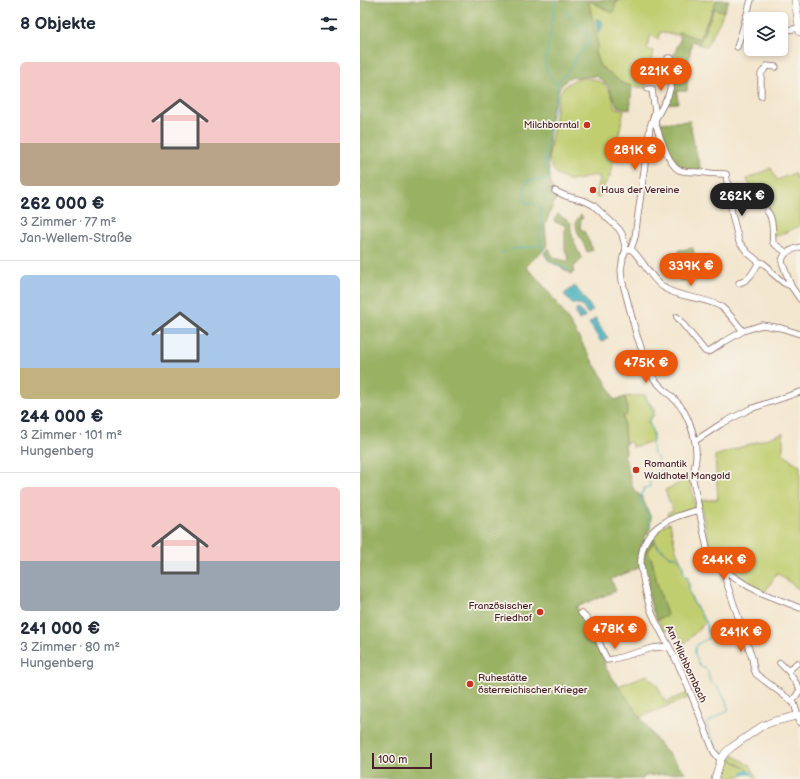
<!DOCTYPE html>
<html lang="de">
<head>
<meta charset="utf-8">
<style>
	body { margin:0; font-family:"Balsamiq Sans",sans-serif; background:#f2f2f3; color:#1f2937; height:100vh; display:flex; flex-direction:column; font-size:15px; white-space:nowrap }
	* { box-sizing:border-box; margin:0 }
	p { font-size:13px; color:#747a83 }
	.icon { flex:none; width:22px; height:22px; fill:none; stroke:currentColor; stroke-width:2; stroke-linecap:round; stroke-linejoin:round }
	.map { position:relative; flex:1; overflow:hidden }
	.sheet { display:flex; flex-direction:column; background:#fff; width:360px }
	.sheet>* { flex:none }
	.controls { position:absolute; left:384px; top:12px; display:grid; gap:8px }
	.controls a { display:grid; place-items:center; width:44px; height:44px; border-radius:6px; background:#fff; box-shadow:0 2px 6px #0003; font-size:20px }
	.scale { position:absolute; left:12px; bottom:10px; width:60px; box-sizing:border-box; padding-left:4px; border:2px solid #4a1f2b; border-top:0; font-size:11px; line-height:14px; white-space:nowrap; color:#4a1f2b; -webkit-text-stroke:3px #f7f3e8; paint-order:stroke }
	.price { position:absolute; translate:-50% -34px; padding:0 9px; border-radius:14px; background:#ea580c; color:#fff; font-size:13px; line-height:26px; filter:drop-shadow(0 1px 2px #0008) }
	.price::after { content:''; position:absolute; left:50%; top:24px; width:12px; height:9px; margin-left:-6px; background:inherit; clip-path:polygon(0 0,100% 0,50% 100%) }
	.price.selected { background:#222; color:#fff }
	ul { padding:0; list-style:none }
	li { display:grid; align-content:center; gap:8px; height:212px; padding:0 20px }
	li+li { border-top:1px solid #e0e1e3 }
	li span { display:grid; place-items:center; height:124px; border-radius:6px; color:#555 }
	li>.icon { margin-inline-start:auto }
	span .icon { width:72px; height:72px; fill:#fffc; stroke-width:1 }
	li b { font-size:17px }
	h2 { display:flex; justify-content:space-between; align-items:center; height:48px; padding:0 20px; font-size:17px }
	main { display:flex; flex:1; min-height:0 }
	.map>svg:first-child { display:block }
</style>
</head>
<body>
<main>
<section class="sheet">
<h2>8 Objekte<svg class="icon" aria-label="filters" viewBox="0 0 24 24"><path d="M4 7h16M4 17h16"/><circle cx="9" cy="7" r="2"/><circle cx="15" cy="17" r="2"/></svg></h2>
<ul>
<li><span style="background:linear-gradient(#f6c9c9 65%,#b9a48a 0)"><svg class="icon" aria-label="home" viewBox="0 0 24 24"><path d="M3 11l9-7 9 7M6 9v11h12V9"/></svg></span><div><b>262 000 €</b><p>3 Zimmer · 77 m²</p><p>Jan-Wellem-Straße</p></div></li>
<li><span style="background:linear-gradient(#a9c7e8 75%,#c2b280 0)"><svg class="icon" aria-label="home" viewBox="0 0 24 24"><path d="M3 11l9-7 9 7M6 9v11h12V9"/></svg></span><div><b>244 000 €</b><p>3 Zimmer · 101 m²</p><p>Hungenberg</p></div></li>
<li><span style="background:linear-gradient(#f6c9c9 60%,#9aa5b1 0)"><svg class="icon" aria-label="home" viewBox="0 0 24 24"><path d="M3 11l9-7 9 7M6 9v11h12V9"/></svg></span><div><b>241 000 €</b><p>3 Zimmer · 80 m²</p><p>Hungenberg</p></div></li>
</ul>
</section>
<div class="map">
<svg width="440" height="779" viewBox="0 0 440 779">
	<rect width="100%" height="100%" fill="#f7f3e8"/>
	<filter id="ink" filterUnits="userSpaceOnUse"><feTurbulence type="fractalNoise" baseFrequency=".025" numOctaves="2"/><feDisplacementMap in="SourceGraphic" scale="8" xChannelSelector="R" yChannelSelector="G"/><feConvolveMatrix kernelMatrix="1 2 1 2 8 2 1 2 1" color-interpolation-filters="sRGB"/></filter>
	<filter id="wash" filterUnits="userSpaceOnUse"><feTurbulence type="fractalNoise" baseFrequency=".012" numOctaves="4" result="noise"/><feDisplacementMap in="SourceGraphic" scale="16" xChannelSelector="R" yChannelSelector="G"/><feGaussianBlur stdDeviation="0.9" result="paint"/><feColorMatrix in="noise" values="0 0 0 0 0 0 0 0 0 0 0 0 0 0 0 0 0 1.4 0 .05"/><feComposite in="paint" operator="in"/></filter>
	<g filter="url(#wash)">
		<rect width="100%" height="100%" fill="#f3e6ce"/>
		<path fill="#c0ce70" stroke="#85764e" d="M 260,0 L 357,0 L 339,39 L 319,32 L 317,35 L 300,32 L 298,39 L 291,35 L 287,49 L 294,51 L 292,56 L 292,60 L 287,61 L 286,88 C 278,87 269,87 262,83 L 240,66 L 235,53 L 229,3 L 231,1 L 252,13 L 256,3 Z
			M 354,9 L 364,11 L 359,23 L 346,47 L 339,44 Z
			M 223,78 C 241,78 253,88 254,107 L 264,110 L 250,176 L 246,182 L 239,198 L 236,197 L 240,177 L 232,175 C 212,186 191,180 189,155 L 198,98 C 202,86 210,80 223,78 Z
			M 411,168 L 417,180 L 434,173 L 438,181 L 440,182 L 440,226 L 414,237 C 413,229 410,205 403,201 C 401,201 399,201 396,201 L 387,179 Z
			M 285,395 L 287,400 L 294,409 L 294,415 L 288,422 C 292,428 294,435 292,442 L 272,447 L 271,442 L 265,443 L 263,416 L 267,407 L 265,397 Z
			M 423,433 L 423,454 L 440,466 L 440,590 L 417,573 L 405,592 L 395,587 L 368,571 L 354,558 L 350,549 L 340,501 L 358,499 L 355,456 Z
			M 324,481 L 330,481 L 335,505 L 333,509 L 309,518 L 307,513 L 313,511 L 305,490 Z
			M 310,523 L 316,550 L 321,561 L 318,558 L 322,563 C 324,569 322,574 327,577 L 327,582 L 329,583 C 328,597 332,600 339,611 C 341,614 343,619 346,622 L 325,643 L 314,631 L 303,630 L 298,620 L 296,579 L 292,560 L 287,551 L 294,542 L 296,544 L 297,547 L 303,551 L 310,557 L 317,557 L 310,556 L 301,548 L 296,543 L 293,535 C 297,530 304,524 310,523 Z
			M 287,675 L 297,685 L 305,702 L 328,693 L 330,697 L 280,717 L 258,686 Z
			M 373,754 L 388,765 L 390,764 L 397,779 L 395,779 L 388,770 L 370,758 Z
			M 370,759 L 388,770 L 390,773 L 369,779 L 361,779 L 363,771 Z"/>
		<path fill="#98b162" stroke="#716846" d="M 0,0 L 260,0 L 256,3 L 253,13 L 231,1 L 229,3 L 238,45 L 235,53 L 240,66 L 264,84 L 272,86 L 270,110 L 257,106 L 248,86 L 236,76 L 208,78 L 200,87 L 191,112 L 188,162 L 191,184 L 196,197 L 185,225 L 187,246 L 166,267 C 193,293 212,325 230,357 C 235,367 243,376 248,386 C 250,390 252,395 254,400 L 265,397 L 267,407 L 267,415 L 263,416 L 266,453 L 264,454 L 272,485 L 274,490 L 282,497 L 291,518 L 290,529 L 284,539 L 281,550 L 279,568 L 251,579 L 256,591 L 216,607 L 226,620 L 245,664 L 244,664 L 247,670 L 300,745 L 325,772 L 285,776 L 283,779 L 0,779 Z
			M 357,0 L 369,0 L 364,11 L 354,9 L 339,44 L 332,41 L 328,65 L 327,91 L 317,91 L 318,103 L 306,104 L 313,85 L 315,78 L 313,57 L 321,37 L 317,35 L 319,32 L 339,39 Z
			M 330,121 L 334,145 L 341,170 L 319,168 L 317,166 L 306,147 L 297,123 Z
			M 198,214 L 211,223 C 209,233 217,249 222,259 L 213,268 L 214,272 L 211,274 C 202,266 189,265 184,253 L 189,248 C 192,259 197,259 207,261 L 209,259 L 205,250 L 205,225 L 195,222 L 195,219 Z
			M 221,215 L 223,218 L 221,219 L 220,228 L 224,231 L 233,250 L 227,252 C 224,241 208,224 221,215 Z
			M 333,248 L 339,278 L 320,281 L 319,250 Z
			M 292,536 L 294,542 L 287,551 L 292,560 L 296,579 L 307,615 L 297,620 L 292,609 L 285,579 C 286,574 284,570 283,565 C 282,555 287,544 292,536 Z"/>
		<path fill="#40afbb" stroke="#456773" d="M 236,19 L 241,20 L 243,24 L 239,34 L 238,34 Z
			M 215,286 L 233,310 L 228,314 L 220,304 L 212,304 L 204,294 Z
			M 216,309 L 220,310 L 225,317 L 219,320 L 216,314 Z
			M 236,318 L 237,320 L 236,321 L 248,338 L 241,342 L 229,323 Z"/>
		<g fill="none" stroke-linecap="round" stroke-linejoin="round">
			<path stroke="#40afbb" stroke-width="1" d="M 194,0 L 195,1 L 185,65 L 189,75 L 197,84
				M 204,10 L 227,34 L 228,44 L 227,45 L 225,45 L 224,50 L 218,54 L 212,66 L 201,79 L 197,84 L 197,98 L 193,114 L 190,123 L 190,130 L 186,143 L 185,167 L 188,173 L 189,177 L 188,179 C 184,181 182,180 178,180 C 175,180 170,179 168,181 C 164,185 165,196 165,201 L 167,204 L 171,203 L 176,203 L 181,210 L 181,231 L 180,236 L 182,247 L 188,260 L 210,271
				M 150,250 L 154,249 L 181,245
				M 141,253 L 145,252
				M 285,396 C 290,408 295,407 289,421 L 293,433 L 293,441 L 292,446 L 293,453 L 297,457 L 299,465 L 302,468 L 302,470 L 298,475 L 289,482 L 290,487 L 289,487
				M 284,488 L 288,487
				M 284,489 L 280,497 L 281,502 L 289,516 L 288,521 L 290,528
				M 294,540 L 300,549 L 309,556 L 316,557 L 322,562 L 324,574 L 325,576 L 327,576 L 328,578 L 330,594 L 333,601 L 346,622 L 349,638 C 345,640 340,642 337,645 C 332,651 337,662 341,667 L 344,667 L 346,670 L 348,671 L 350,682 L 356,686 L 364,697 L 368,708 L 368,710 L 347,723 L 347,726 L 357,749 L 360,752"/>
			<path stroke="#40afbb" stroke-width="4" d="M 384,773 L 391,773"/>
		</g>
	</g>
	<g filter="url(#ink)">
		<g fill="none" stroke-linecap="round" stroke-linejoin="round">
			<defs>
				<path id="minor" d="M 421,31 L 440,28
					M 377,47 L 383,28 L 391,0
					M 401,96 L 401,74 L 407,66 L 416,67
					M 293,120 L 294,120 L 295,122 C 298,132 309,166 319,170 C 324,172 332,172 338,172 C 347,173 356,174 366,174 L 372,214 L 379,242 L 388,253 L 399,262 L 403,263 L 409,268 L 411,272 L 424,283 L 431,286 L 440,299
					M 295,120 L 308,96 L 312,82 L 312,60 L 311,58 L 308,58
					M 195,191 L 206,196 L 225,201 L 233,205 L 259,229 L 262,234 L 266,250 L 271,249 C 284,261 291,280 306,289 C 322,298 343,297 360,306 C 369,312 376,323 383,331 L 402,325 L 421,328 L 440,334
					M 407,211 C 414,219 412,232 413,243 L 427,253
					M 271,249 L 275,237 L 290,127 L 295,112 L 292,89 L 288,89
					M 266,250 L 263,257 L 261,270 L 262,280 L 276,333 L 289,371 C 295,384 307,391 316,401 C 327,412 336,436 336,452 C 337,461 333,470 333,480 L 347,548 L 350,557 L 362,569 L 388,586 L 402,593 L 440,608
					M 379,283 C 390,280 394,271 399,262
					M 431,286 L 422,262 C 423,252 431,250 440,247
					M 317,317 L 345,351 L 347,352 L 351,351 L 364,342 L 383,331
					M 335,441 L 361,424 L 390,409 L 440,392
					M 339,510 C 312,516 283,527 281,559 C 280,567 283,576 284,583 C 286,593 288,604 292,613 C 299,630 309,645 317,662 C 331,691 342,722 354,752 L 358,757 L 361,759
					M 362,569 L 392,658 L 394,669 L 396,674 L 434,703 L 440,723
					M 221,613 L 230,622 L 247,660 L 254,659 L 293,648 L 309,646
					M 420,663 L 428,671 L 440,689
					M 428,671 L 437,663
					M 432,702 L 440,690"/>
				<path id="major" d="M 435,0 L 440,32
					M 355,779 L 361,759 L 366,752 L 372,747 L 402,726 L 412,722 L 440,715"/>
			</defs>
			<use href="#minor" stroke="#856564" stroke-width="7"/>
			<use href="#major" stroke="#856564" stroke-width="8"/>
			<use href="#minor" stroke="#fff" stroke-width="5.5"/>
			<use href="#major" stroke="#fff" stroke-width="7"/>
		</g>
	</g>
	<g fill="#c8321e" stroke="#f7f3e8" stroke-width="1.5">
		<circle cx="227" cy="125" r="4"/>
		<circle cx="233" cy="190" r="4"/>
		<circle cx="276" cy="470" r="4"/>
		<circle cx="180" cy="612" r="4"/>
		<circle cx="110" cy="684" r="4"/>
	</g>
	<g text-anchor="middle" dominant-baseline="central" stroke-width="3.5" stroke-linejoin="round" paint-order="stroke">
		<g font-size="10" fill="#4a1f2b" stroke="#f7f3e8" text-anchor="start">
			<text x="219" y="125" text-anchor="end">Milchborntal</text>
			<text x="241" y="190">Haus der Vereine</text>
			<text x="284" y="464">Romantik<tspan x="284" dy="12">Waldhotel Mangold</tspan></text>
			<text x="172" y="606" text-anchor="end">Französischer<tspan x="172" dy="12">Friedhof</tspan></text>
			<text x="118" y="678">Ruhestätte<tspan x="118" dy="12">österreichischer Krieger</tspan></text>
		</g>
		<g font-size="10" fill="#4a1f2b" stroke="#f7f3e8">
			<text transform="translate(326 664) rotate(65)">Am Milchbornbach</text>
		</g>
	</g>
</svg>
<div class="controls">
<a><svg class="icon" aria-label="layers" viewBox="0 0 24 24"><path d="M12 4l9 5-9 5-9-5zM3 14l9 5 9-5"/></svg></a>
</div>
<div class="scale">100 m</div>
<b class="price" style="left:301px;top:92px">221K €</b>
<b class="price" style="left:275px;top:171px">281K €</b>
<b class="price selected" style="left:382px;top:217px">262K €</b>
<b class="price" style="left:331px;top:287px">339K €</b>
<b class="price" style="left:286px;top:384px">475K €</b>
<b class="price" style="left:364px;top:581px">244K €</b>
<b class="price" style="left:255px;top:650px">478K €</b>
<b class="price" style="left:381px;top:653px">241K €</b>
</div>
</main>
</body>
</html>
